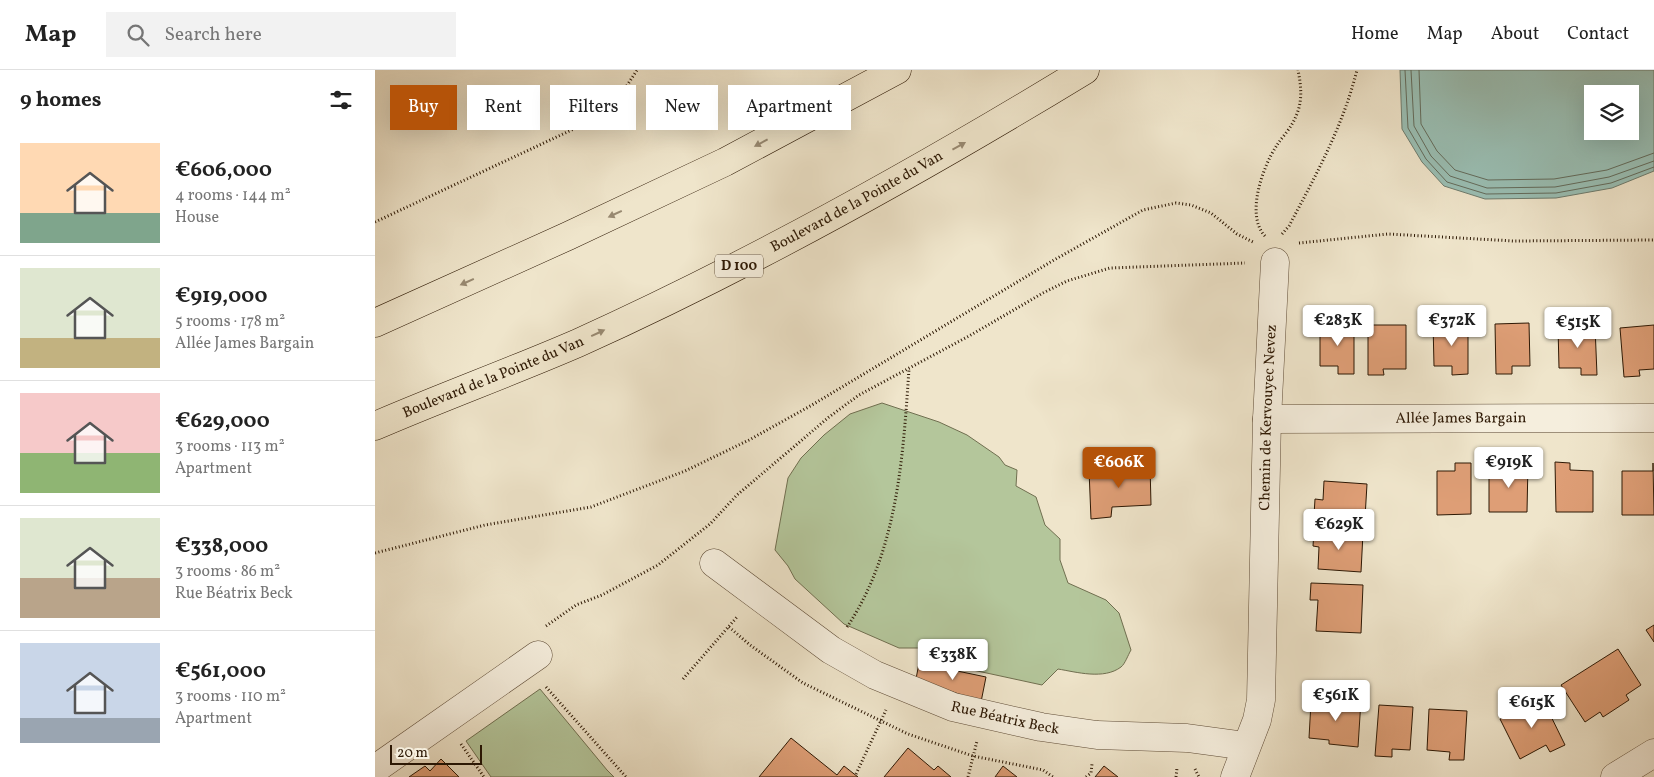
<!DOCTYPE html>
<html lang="en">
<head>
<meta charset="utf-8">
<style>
	body { margin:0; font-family:Vollkorn,serif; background:#f2f2f2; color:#222; height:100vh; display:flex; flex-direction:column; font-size:19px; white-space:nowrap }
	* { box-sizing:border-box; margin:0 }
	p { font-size:16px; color:#767676 }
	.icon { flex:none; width:28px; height:28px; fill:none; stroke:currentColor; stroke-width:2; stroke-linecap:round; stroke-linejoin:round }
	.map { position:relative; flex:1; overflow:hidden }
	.sheet { display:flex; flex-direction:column; background:#fff; width:375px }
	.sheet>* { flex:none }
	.banner { position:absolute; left:15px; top:15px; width:475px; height:45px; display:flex; gap:10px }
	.buttons { position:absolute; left:1209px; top:15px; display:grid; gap:10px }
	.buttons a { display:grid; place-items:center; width:55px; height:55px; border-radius:0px; background:#fff; box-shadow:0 5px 20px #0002; font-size:25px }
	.scale { position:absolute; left:15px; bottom:12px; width:92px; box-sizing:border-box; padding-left:5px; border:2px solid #2d1804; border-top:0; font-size:14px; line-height:18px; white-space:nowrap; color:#2d1804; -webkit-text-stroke:4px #f5eedd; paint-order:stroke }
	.price { position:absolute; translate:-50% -42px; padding:0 11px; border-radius:5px; background:#fff; color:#222; font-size:16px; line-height:32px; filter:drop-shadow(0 1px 2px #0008) }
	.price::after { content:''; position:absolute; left:50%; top:30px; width:15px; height:11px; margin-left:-8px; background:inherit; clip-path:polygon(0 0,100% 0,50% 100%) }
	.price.on { background:#b45309; color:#fff }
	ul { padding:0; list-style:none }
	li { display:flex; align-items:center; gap:15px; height:125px; padding:0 20px }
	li+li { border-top:1px solid #e0e0e0 }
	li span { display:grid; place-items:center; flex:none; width:140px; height:100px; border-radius:0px; color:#555 }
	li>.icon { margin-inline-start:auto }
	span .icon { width:60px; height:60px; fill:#fffc; stroke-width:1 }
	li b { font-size:21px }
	h2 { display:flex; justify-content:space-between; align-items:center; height:60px; padding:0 20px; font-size:21px }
	.pill { padding:0 18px; border-radius:0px; background:#fff; box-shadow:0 5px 20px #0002; font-size:18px; line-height:45px }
	.pill.on { background:#b45309; color:#fff }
	header { display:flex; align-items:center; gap:30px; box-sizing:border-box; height:70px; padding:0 25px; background:#fff; border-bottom:1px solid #e0e0e0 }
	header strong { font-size:24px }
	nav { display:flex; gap:28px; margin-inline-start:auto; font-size:18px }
	.search { width:350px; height:45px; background:#f2f2f2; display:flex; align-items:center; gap:12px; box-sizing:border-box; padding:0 18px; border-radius:0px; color:#767676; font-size:19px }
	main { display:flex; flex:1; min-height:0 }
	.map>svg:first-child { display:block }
</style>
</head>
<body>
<header>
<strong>Map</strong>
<div class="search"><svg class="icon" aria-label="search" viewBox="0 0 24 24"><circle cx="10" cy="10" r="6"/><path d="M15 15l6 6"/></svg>Search here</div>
<nav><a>Home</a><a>Map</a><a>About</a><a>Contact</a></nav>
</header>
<main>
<section class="sheet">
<h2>9 homes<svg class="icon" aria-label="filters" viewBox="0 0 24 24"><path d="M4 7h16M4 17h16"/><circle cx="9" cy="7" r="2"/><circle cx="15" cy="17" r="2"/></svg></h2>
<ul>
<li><span style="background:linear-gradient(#ffd9b3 70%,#7fa58c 0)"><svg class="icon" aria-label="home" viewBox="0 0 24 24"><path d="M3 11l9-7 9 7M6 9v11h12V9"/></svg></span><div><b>€606,000</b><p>4 rooms · 144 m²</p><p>House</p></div></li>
<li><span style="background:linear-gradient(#dfe7d0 70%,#c2b280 0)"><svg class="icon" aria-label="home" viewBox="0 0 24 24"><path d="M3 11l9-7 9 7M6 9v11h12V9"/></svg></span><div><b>€919,000</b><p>5 rooms · 178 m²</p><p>Allée James Bargain</p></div></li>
<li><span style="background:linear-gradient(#f6c9c9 60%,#8fb573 0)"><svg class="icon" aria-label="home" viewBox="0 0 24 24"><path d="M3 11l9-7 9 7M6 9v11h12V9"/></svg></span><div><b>€629,000</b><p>3 rooms · 113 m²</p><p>Apartment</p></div></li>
<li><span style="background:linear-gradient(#dfe7d0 60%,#b9a48a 0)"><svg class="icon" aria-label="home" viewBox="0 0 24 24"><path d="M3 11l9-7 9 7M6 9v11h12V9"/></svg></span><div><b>€338,000</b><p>3 rooms · 86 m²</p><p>Rue Béatrix Beck</p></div></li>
<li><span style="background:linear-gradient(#c9d6e8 75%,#9aa5b1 0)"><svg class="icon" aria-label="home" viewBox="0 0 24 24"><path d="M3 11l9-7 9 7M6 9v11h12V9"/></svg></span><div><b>€561,000</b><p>3 rooms · 110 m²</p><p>Apartment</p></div></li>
</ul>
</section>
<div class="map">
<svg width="1279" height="707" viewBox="0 0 1279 707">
	<rect width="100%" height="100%" fill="#efe5cb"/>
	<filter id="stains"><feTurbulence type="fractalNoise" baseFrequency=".004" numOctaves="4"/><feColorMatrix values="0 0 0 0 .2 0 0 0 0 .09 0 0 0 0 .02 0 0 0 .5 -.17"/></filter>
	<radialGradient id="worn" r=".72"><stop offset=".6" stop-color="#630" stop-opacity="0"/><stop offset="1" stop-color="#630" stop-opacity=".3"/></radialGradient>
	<path fill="#b4c69b" stroke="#706f50" d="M 507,333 L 564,352 L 592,365 L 624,387 L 630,395 L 642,400 L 641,416 L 661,427 L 670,455 L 685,469 L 685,490 L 693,513 L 731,530 L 744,543 L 756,580 C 753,585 750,594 746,597 C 729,610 701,602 683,599 L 667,615 L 547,589 L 545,578 L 524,578 L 469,554 L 420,509 L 413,496 L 400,480 L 413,408 L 426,388 L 449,365 L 475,344 Z
		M 165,619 L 232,700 L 239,707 L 116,707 L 91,671 Z"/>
	<path fill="#9abfb4" stroke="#6e7c6e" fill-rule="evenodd" d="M 1025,0 L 1279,0 L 1279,101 L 1237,118 L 1181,128 L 1110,129 L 1069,116 L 1047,92 L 1027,59 ZM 1218,24 L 1255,24 L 1255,61 L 1218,61 Z"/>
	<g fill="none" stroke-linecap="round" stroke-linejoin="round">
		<path stroke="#646c5c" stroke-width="1" d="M 1030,0 L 1033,58 L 1051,89 L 1072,112 L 1111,124 L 1181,123 L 1236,113 L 1279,97
			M 1036,0 L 1039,56 L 1056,86 L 1075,106 L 1112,118 L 1180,117 L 1234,107 L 1279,91
			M 1044,0 L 1046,54 L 1062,81 L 1080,100 L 1113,110 L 1179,109 L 1232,100 L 1279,83"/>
	</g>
	<path fill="#de9e76" stroke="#2d1804" d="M 945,253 L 979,253 L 979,304 L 963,304 L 963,296 L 945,296 Z
		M 1058,253 L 1093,253 L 1093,304 L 1077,305 L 1077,296 L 1059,296 Z
		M 1154,253 L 1155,296 L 1137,296 L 1137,304 L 1121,304 L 1120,254 Z
		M 993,255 L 1031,255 L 1031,299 L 1008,299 L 1009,305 L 993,305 Z
		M 1279,255 L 1279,299 L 1264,300 L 1265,306 L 1249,307 L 1245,258 Z
		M 1220,256 L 1222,305 L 1206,305 L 1206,298 L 1184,298 L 1183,257 Z
		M 1180,392 L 1195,393 L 1195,400 L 1218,401 L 1218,442 L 1181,442 Z
		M 1080,393 L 1096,393 L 1096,444 L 1062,445 L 1062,401 L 1080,401 Z
		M 1137,393 L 1153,393 L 1152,442 L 1114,442 L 1114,398 L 1137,398 Z
		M 1278,393 L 1279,445 L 1247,445 L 1247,401 L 1278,401 Z
		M 775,395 L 776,435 L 737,437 L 736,447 L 716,449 L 714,400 Z
		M 949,411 L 992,414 L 990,448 L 939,445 L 940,429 L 948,430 Z
		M 939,461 L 988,463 L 986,502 L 943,499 L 944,477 L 938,476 Z
		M 936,513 L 988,515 L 986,563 L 941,561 L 943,530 L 935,530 Z
		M 1279,555 L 1279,572 L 1271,560 Z
		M 1243,579 L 1266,615 L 1251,625 L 1254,630 L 1228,647 L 1225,642 L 1210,652 L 1186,615 Z
		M 544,593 L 611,607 L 606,632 L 541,609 Z
		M 956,628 L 986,630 L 983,677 L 954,674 L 954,670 L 934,668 L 936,632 L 956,633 Z
		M 1167,628 L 1190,675 L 1175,682 L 1171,675 L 1145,689 L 1125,649 Z
		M 1004,635 L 1038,637 L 1035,680 L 1017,679 L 1017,687 L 1000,686 Z
		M 1054,639 L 1092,641 L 1089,690 L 1074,690 L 1075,682 L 1052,680 Z
		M 416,668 L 462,705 L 469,696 L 483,707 L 384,707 Z
		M 533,678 L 559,700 L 563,696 L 576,707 L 509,707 Z
		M 66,689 L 84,707 L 34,707 L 50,696 L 55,701 Z
		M 628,696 L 642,707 L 620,707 Z
		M 729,696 L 743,707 L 720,707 Z"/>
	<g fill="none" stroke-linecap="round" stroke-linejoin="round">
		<defs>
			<g id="minor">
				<path id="s1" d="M 892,349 L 1279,348"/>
				<path id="s2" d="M 339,493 L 456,580 L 500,605 L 578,637 L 666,657 L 722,665 L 812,668 L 871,676"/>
				<path d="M 0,699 L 163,585"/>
				<path id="s3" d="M 860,707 L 882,650 L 886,630 L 892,349 L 900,192"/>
				<path d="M 1240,707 L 1279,683"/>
			</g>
			<g id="highway">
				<path d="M 0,253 L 193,166 L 350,92 L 522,0"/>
				<path id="s4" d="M 0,356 C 67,327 136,302 203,273 C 378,194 546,100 710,0"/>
			</g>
		</defs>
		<use href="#minor" stroke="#5e4b36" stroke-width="29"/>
		<use href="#highway" stroke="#2d1804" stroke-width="29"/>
		<path stroke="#2d1804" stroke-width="3" stroke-dasharray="1 2.5" stroke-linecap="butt" d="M 0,152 L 235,42 L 262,0
			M 907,164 L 914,156 C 941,105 968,56 982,0
			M 890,166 C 870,145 888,96 902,75 C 908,66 917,57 921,46 C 928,31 926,15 923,0
			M 924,173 L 1013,164 L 1139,171 L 1279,170
			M 0,483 L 110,455 L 216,437 L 310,401 L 374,370 L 437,335 L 679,190 L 768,140 L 801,133 L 816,135 L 836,143 L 862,164 L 878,172
			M 171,556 L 201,535 L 227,525 L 283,495 L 335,454 L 362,425 L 454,347 L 484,325 L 594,266 L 668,223 L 692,211 L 735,198 L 870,193
			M 354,557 L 375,575 L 428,613 L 533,664 L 598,686 L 668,700 L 678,707
			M 472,557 C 523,481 528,386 534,299
			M 308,609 L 362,547
			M 171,617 L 251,707
			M 86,674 L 109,707
			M 820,699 L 824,707
			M 481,704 L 511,640
			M 593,707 L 602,671
			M 711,707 L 716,703 L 717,694
			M 801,707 L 802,698"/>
		<use href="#minor" stroke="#f5eedd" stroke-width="28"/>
		<use href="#highway" stroke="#efe5cb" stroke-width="28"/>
	</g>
	<defs><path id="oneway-solid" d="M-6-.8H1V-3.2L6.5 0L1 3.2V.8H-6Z" transform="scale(1.25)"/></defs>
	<g fill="#988971">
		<use href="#oneway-solid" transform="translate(386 73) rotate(152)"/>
		<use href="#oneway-solid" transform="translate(584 76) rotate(-29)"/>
		<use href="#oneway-solid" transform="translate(240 144) rotate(155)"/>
		<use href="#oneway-solid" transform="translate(92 212) rotate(156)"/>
		<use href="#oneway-solid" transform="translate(223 263) rotate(-25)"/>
	</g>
	<g text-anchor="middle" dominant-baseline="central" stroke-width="5" stroke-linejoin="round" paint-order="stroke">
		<rect fill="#f5eedd" stroke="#695845" stroke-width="1" x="340" y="184.5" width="48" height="23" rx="4"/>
		<g font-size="14" font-weight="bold" fill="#2d1804">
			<text x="364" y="196">D 100</text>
		</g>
		<g font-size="15" fill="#2d1804" stroke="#f5eedd">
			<text stroke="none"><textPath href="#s4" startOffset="532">Boulevard de la Pointe du Van</textPath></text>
			<text stroke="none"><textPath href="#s4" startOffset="128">Boulevard de la Pointe du Van</textPath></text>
			<text stroke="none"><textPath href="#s3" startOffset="364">Chemin de Kervouyec Nevez</textPath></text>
			<text stroke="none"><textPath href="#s1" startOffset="194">Allée James Bargain</textPath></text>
			<text stroke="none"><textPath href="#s2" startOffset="334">Rue Béatrix Beck</textPath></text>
		</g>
	</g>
	<rect width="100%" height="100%" filter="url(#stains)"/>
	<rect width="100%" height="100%" fill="url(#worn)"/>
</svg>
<div class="buttons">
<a><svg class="icon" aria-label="layers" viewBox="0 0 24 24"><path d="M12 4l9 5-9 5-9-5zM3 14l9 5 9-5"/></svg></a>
</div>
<div class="scale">20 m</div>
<b class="price" style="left:963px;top:277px">€283K</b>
<b class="price" style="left:1077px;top:277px">€372K</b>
<b class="price" style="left:1203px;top:279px">€515K</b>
<b class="price on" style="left:744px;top:419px">€606K</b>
<b class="price" style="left:1134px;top:419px">€919K</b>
<b class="price" style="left:964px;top:481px">€629K</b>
<b class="price" style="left:578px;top:611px">€338K</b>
<b class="price" style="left:961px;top:652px">€561K</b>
<b class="price" style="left:1157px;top:659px">€615K</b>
<div class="banner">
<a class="pill on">Buy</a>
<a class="pill">Rent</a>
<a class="pill">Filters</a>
<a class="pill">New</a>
<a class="pill">Apartment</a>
</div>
</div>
</main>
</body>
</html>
